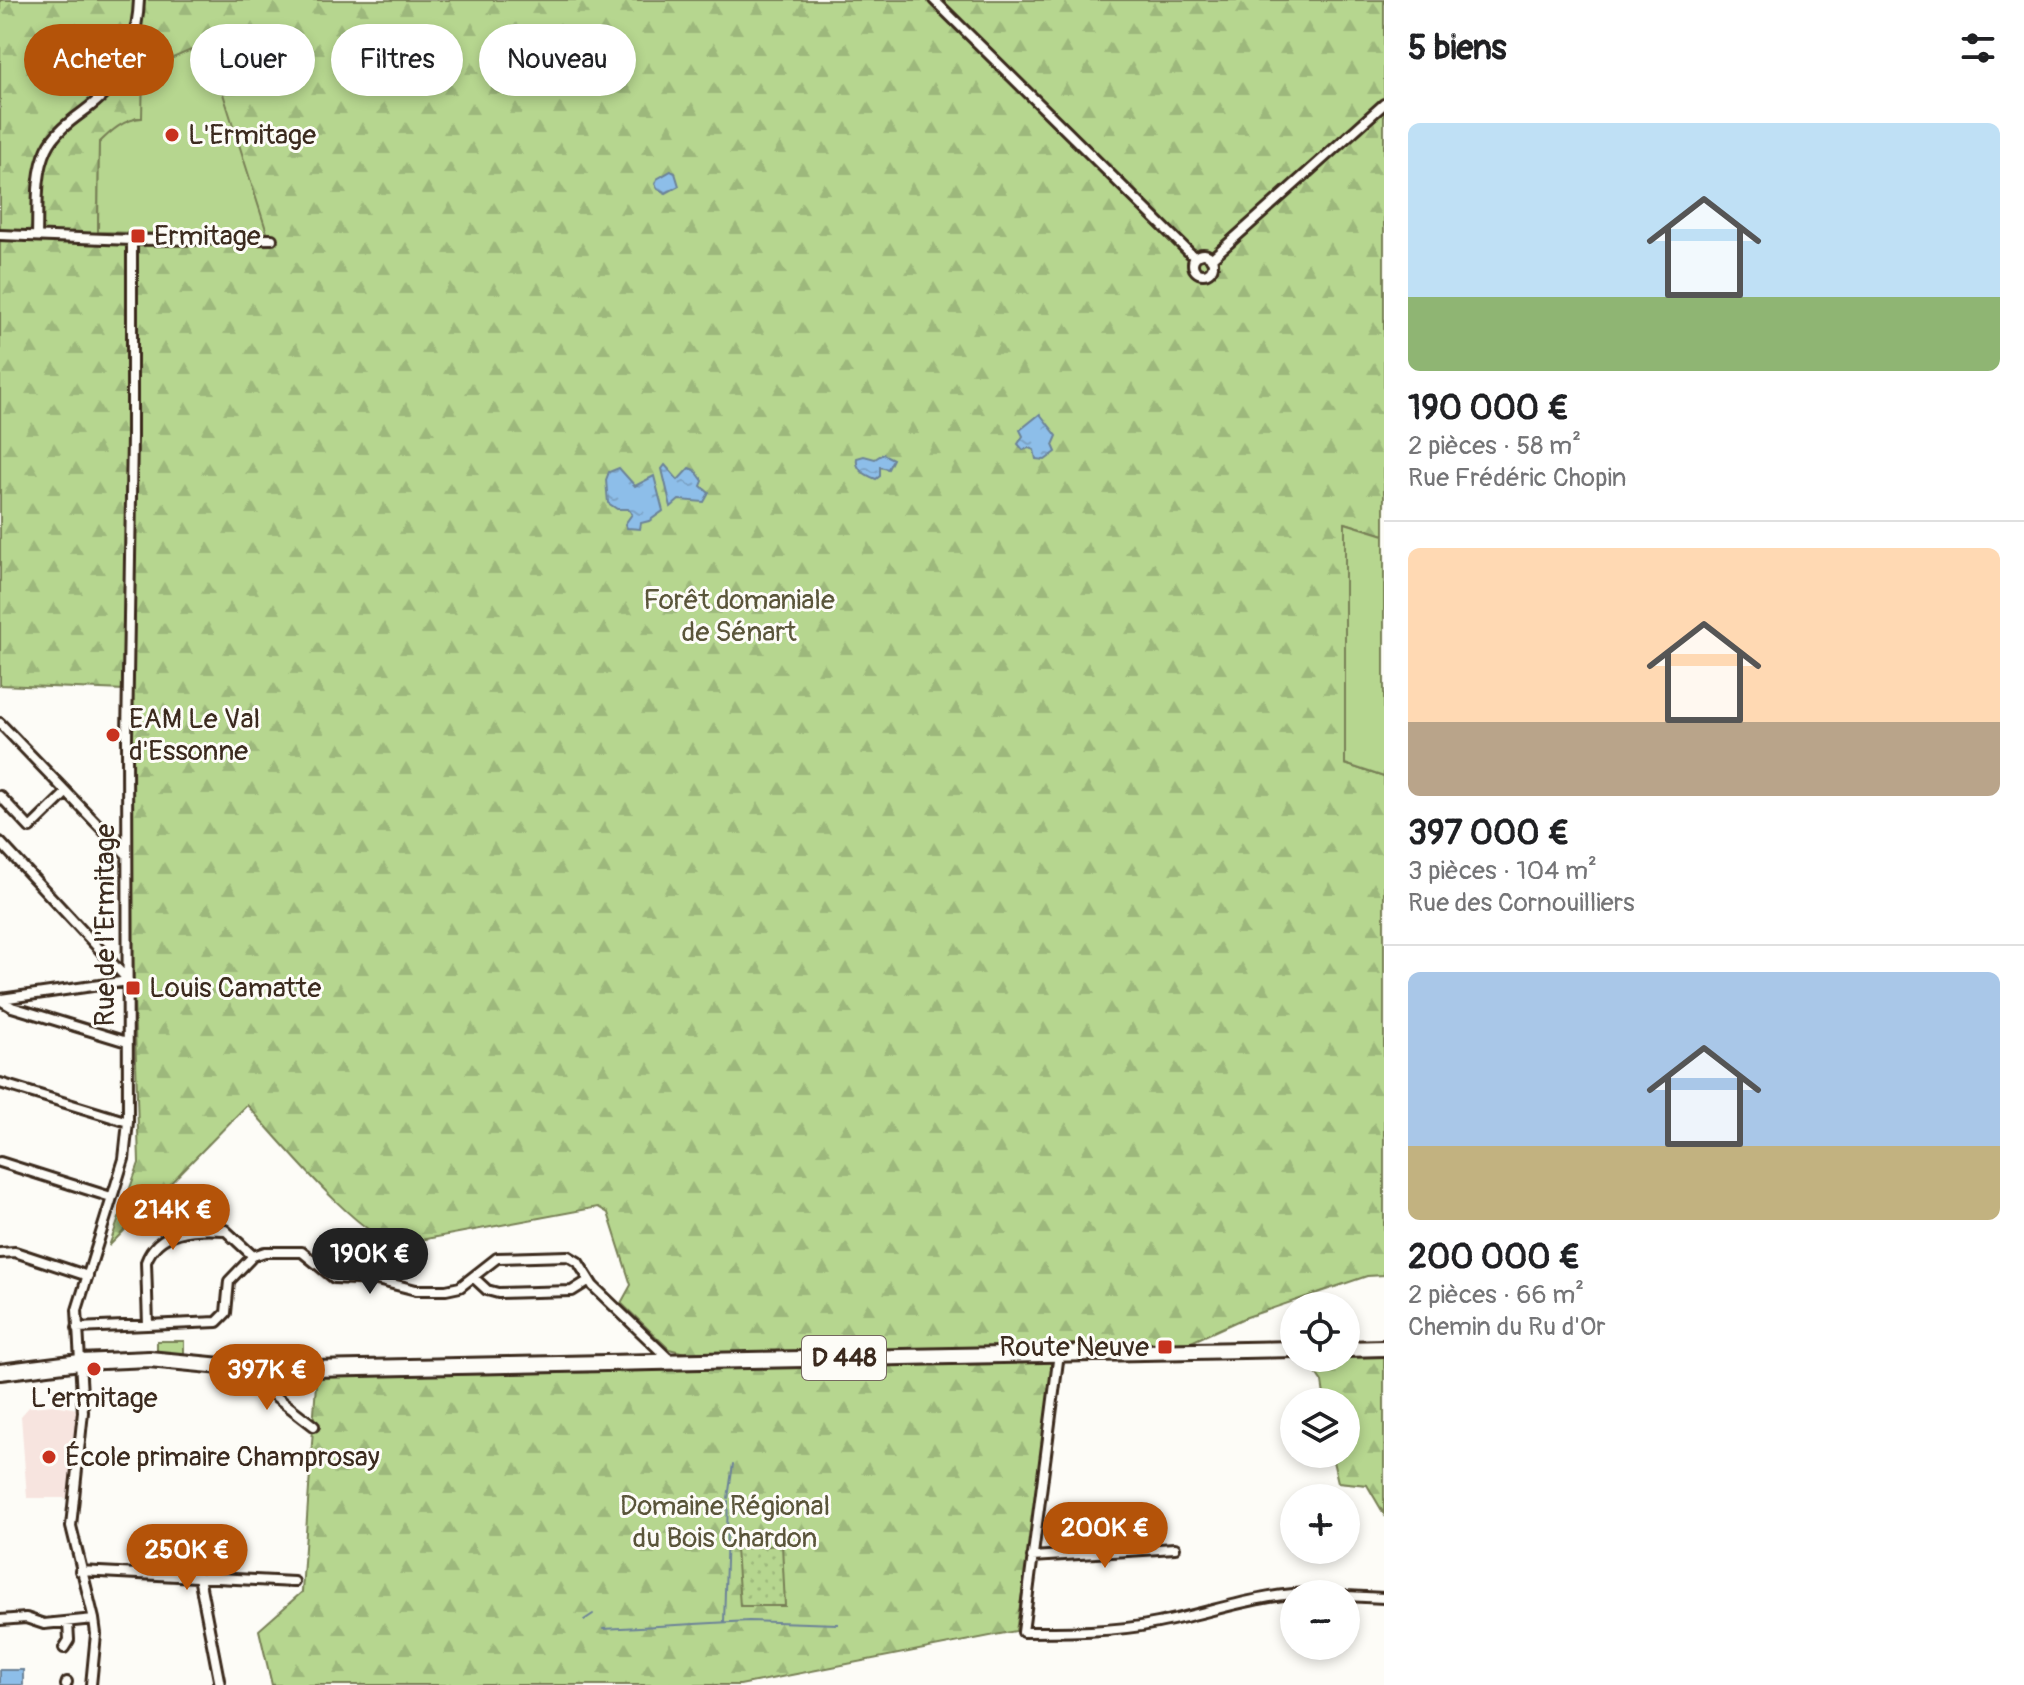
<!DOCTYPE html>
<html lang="fr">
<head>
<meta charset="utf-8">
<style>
	body { margin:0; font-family:Pangolin,sans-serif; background:#f2f2f2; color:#202124; height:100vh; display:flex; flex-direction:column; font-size:30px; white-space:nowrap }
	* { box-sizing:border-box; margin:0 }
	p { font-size:26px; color:#757577 }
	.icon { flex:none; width:44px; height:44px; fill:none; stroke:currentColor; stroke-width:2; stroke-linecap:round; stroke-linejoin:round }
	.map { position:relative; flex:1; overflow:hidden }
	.sheet { display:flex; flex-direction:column; background:#fff; width:640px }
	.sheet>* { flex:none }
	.banner { position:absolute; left:24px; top:24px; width:760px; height:72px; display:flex; gap:16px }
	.buttons { position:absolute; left:1280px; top:1292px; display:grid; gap:16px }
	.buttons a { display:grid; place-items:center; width:80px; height:80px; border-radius:50%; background:#fff; box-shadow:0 4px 12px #0003; font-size:40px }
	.price { position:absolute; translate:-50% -68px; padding:0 18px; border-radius:28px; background:#b45309; color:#fff; font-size:26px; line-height:52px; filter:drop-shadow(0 2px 4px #0008) }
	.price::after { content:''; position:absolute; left:50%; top:48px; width:24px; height:18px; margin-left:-12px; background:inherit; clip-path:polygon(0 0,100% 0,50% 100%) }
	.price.current { background:#222; color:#fff }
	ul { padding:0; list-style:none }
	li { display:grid; align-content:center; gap:16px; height:424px; padding:0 24px }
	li+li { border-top:2px solid #e0e0e0 }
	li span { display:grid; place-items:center; height:248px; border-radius:12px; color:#555 }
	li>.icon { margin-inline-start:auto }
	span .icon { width:144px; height:144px; fill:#fffc; stroke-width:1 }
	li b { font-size:34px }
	h2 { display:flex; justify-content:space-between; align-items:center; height:96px; padding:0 24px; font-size:34px }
	.chip { padding:0 28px; border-radius:36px; background:#fff; box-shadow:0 4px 12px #0003; font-size:28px; line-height:72px }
	.chip.current { background:#b45309; color:#fff }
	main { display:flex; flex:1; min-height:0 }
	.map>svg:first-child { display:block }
</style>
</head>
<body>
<main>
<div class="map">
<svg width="1384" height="1685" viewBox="0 0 1384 1685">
	<defs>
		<pattern id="forest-firs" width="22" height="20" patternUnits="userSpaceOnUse" patternTransform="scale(2)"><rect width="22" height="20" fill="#b6d68f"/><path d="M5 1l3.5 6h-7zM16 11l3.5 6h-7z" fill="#9db87b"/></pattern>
		<pattern id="garden-dots" width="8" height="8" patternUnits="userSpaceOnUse" patternTransform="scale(2)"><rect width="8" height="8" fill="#b6d68f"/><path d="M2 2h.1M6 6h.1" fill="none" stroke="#9db87b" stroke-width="1.8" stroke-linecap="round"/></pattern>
		<pattern id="water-ripples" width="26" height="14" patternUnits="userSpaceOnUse" patternTransform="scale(2)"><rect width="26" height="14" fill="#8dbee9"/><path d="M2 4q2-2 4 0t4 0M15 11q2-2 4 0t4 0" fill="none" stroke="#7ba3c7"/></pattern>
	</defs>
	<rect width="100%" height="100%" fill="#fdfcf7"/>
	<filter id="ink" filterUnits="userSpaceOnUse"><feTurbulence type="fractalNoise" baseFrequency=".0125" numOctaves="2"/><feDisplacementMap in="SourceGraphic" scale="16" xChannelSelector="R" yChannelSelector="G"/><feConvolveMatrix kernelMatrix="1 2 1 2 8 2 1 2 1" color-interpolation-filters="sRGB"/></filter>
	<g filter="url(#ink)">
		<path fill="#f7e4df" d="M 54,1405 L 78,1409 L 70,1498 L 27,1498 L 21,1416 L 29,1407 Z"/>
		<path fill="url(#forest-firs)" stroke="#788056" stroke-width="2" fill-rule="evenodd" d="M 0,0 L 1384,0 L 1384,535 L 1346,523 L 1345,764 L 1384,777 L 1384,1275 L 1367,1276 L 1244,1318 L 1189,1343 L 689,1354 L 669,1349 L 621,1303 L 631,1285 L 608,1213 L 598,1207 L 399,1244 C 363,1243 275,1135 247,1105 L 109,1246 L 139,1163 L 125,690 L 0,685 ZM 136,118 L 142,118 L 98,232 L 99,143 Z
			M 1060,1353 L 1016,1631 L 740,1685 L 272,1685 L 259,1630 L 302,1592 L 317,1369 Z
			M 1384,1355 L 1384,1514 L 1367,1485 L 1338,1482 L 1332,1457 L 1327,1454 L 1346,1454 L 1346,1402 L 1325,1402 L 1322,1382 L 1311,1366 L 1311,1358 Z"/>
		<path fill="url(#garden-dots)" stroke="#788056" stroke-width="2" d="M 782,1545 L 785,1606 L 740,1606 L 736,1548 Z"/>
		<path fill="#b6d68f" stroke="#788056" stroke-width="2" d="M 207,43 L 268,236 L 98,232 L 99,143 C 111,131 124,119 142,118 L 143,71 Z
			M 1345,523 L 1384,535 L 1384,777 L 1345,764 Z
			M 157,1341 L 184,1341 L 184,1353 L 157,1353 Z"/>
		<path fill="url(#water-ripples)" stroke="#6c8398" stroke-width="2" d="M 671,171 L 675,173 L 679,186 L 666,193 L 658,189 L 655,184 L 657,179 Z
			M 1040,414 L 1057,436 L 1053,445 L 1056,452 L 1045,460 L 1036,459 L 1034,450 L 1029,448 L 1023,450 L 1018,444 L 1023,436 L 1020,430 Z
			M 883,454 L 893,459 L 888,469 L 880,467 L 880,476 L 876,479 C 866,475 855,470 857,458 L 864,456 L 875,459 Z
			M 665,465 L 678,480 L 689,468 L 695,470 L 703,481 L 701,486 L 709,493 L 704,502 L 679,500 L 671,507 L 662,469 Z
			M 619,468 L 635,486 L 654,476 L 663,511 L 649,521 L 641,523 L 640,529 L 627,528 L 625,524 L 632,514 L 628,509 L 617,509 L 608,503 L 606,480 L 609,472 Z
			M 0,1670 L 23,1670 L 23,1685 L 0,1685 Z"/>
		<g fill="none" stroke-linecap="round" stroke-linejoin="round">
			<path stroke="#6c8398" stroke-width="2" d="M 728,1498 L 733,1464
				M 584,1620 L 593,1614
				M 724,1622 L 728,1501
				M 603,1629 L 749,1621 L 838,1624"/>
			<defs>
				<path id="minor" d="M 934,0 L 1195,258
					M 0,235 L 132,240 L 272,239
					M 37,236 C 38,209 35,174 47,149 C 59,123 87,113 105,93 C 127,69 138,31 139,0
					M1193 264a10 10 0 1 1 20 0a10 10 0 1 1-20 0Z
					M 1211,259 L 1384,104
					M 0,723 L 127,855
					M 0,796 L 30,828 L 66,793
					M 0,842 L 128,980
					M 1,999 L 128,981
					M 0,1000 L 12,1007 L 127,1042
					M 0,1083 L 128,1122
					M 0,1162 L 111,1197
					M 0,1253 L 15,1252 L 88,1276
					M 473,1277 L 487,1290 L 498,1293 L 572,1291 L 588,1281
					M 148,1325 L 146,1262 C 158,1229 195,1228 225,1230 L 253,1256
					M 77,1328 L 217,1322 L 226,1313 L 229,1281 L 253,1256 L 265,1252 L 302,1252 L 334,1278 L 377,1280 L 416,1290 L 446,1290 L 460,1287 L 497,1258 L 568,1256 L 578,1262 L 593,1286 L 671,1361
					M 1059,1353 L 1023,1632 C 1068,1632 1114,1632 1158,1623 C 1215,1612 1270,1589 1328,1594
					M 263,1370 L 270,1392 L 314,1426
					M 1032,1557 L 1175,1548
					M 80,1571 L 294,1582
					M 199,1577 L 220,1685
					M 1346,1596 L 1384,1598
					M 0,1620 L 26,1618 L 44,1624 L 94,1619
					M 64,1648 L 69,1640 L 68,1622
					M 66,1685 L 67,1682
					M 91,1685 L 96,1634 L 94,1619 L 71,1526 L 83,1412 L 77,1310 L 124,1159 L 128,1122 L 127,737 L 132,437 L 132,240"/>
				<path id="primary" d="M 1346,1349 L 1384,1348
					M 0,1372 L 80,1362 L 149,1359 L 263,1370 L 1294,1349"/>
			</defs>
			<use href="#minor" stroke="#3b2a1e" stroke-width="14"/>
			<use href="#primary" stroke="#3b2a1e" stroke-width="20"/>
			<use href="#minor" stroke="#fdfcf7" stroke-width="8"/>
			<use href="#primary" stroke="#fdfcf7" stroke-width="14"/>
		</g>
	</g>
	<g fill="#c8321e" stroke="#fdfcf7" stroke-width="3">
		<circle cx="172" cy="135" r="8"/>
		<rect x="130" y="228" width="16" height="16" rx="4"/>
		<circle cx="113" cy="735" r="8"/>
		<rect x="125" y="980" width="16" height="16" rx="4"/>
		<rect x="1157" y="1339" width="16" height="16" rx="4"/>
		<circle cx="94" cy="1369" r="8"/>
		<circle cx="49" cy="1457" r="8"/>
	</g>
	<g text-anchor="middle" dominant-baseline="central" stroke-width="6" stroke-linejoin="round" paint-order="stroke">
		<rect fill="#fdfcf7" stroke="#75695f" stroke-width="2" x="802" y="1336" width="84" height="44" rx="6"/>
		<g font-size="26" font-weight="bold" fill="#3b2a1e">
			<text x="844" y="1358">D 448</text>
		</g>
		<g font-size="28" fill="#3b2a1e" stroke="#fdfcf7" text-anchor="start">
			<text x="188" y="135">L'Ermitage</text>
			<text x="154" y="236">Ermitage</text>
			<text x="129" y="719">EAM Le Val<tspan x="129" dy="32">d'Essonne</tspan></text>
			<text x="149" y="988">Louis Camatte</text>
			<text x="1149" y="1347" text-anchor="end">Route Neuve</text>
			<text x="94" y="1398" text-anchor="middle">L'ermitage</text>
			<text x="65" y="1457">École primaire Champrosay</text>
		</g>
		<g font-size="28" fill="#5a553a" stroke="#fdfcf7">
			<text x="739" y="600">Forêt domaniale<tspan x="739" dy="32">de Sénart</tspan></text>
			<text x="725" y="1506">Domaine Régional<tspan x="725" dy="32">du Bois Chardon</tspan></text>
		</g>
		<g font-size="28" fill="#3b2a1e" stroke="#fdfcf7">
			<text transform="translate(105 925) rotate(-90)">Rue de l'Ermitage</text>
		</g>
	</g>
</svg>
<div class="buttons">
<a><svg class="icon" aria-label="locate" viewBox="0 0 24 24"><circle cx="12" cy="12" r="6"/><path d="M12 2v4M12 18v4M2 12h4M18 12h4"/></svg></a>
<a><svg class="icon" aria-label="layers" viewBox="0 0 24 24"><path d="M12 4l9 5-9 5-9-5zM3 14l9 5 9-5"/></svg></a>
<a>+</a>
<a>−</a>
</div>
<b class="price" style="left:173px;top:1252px">214K €</b>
<b class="price current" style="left:370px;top:1296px">190K €</b>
<b class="price" style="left:267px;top:1412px">397K €</b>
<b class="price" style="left:1105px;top:1570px">200K €</b>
<b class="price" style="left:187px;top:1592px">250K €</b>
<div class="banner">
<a class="chip current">Acheter</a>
<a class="chip">Louer</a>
<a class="chip">Filtres</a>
<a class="chip">Nouveau</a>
</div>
</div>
<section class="sheet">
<h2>5 biens<svg class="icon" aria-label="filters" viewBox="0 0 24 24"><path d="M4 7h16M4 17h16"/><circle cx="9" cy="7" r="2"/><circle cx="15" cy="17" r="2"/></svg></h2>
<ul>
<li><span style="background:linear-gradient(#bfe0f5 70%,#8fb573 0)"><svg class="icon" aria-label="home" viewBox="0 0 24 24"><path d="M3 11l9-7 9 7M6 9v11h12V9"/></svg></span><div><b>190 000 €</b><p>2 pièces · 58 m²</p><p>Rue Frédéric Chopin</p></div></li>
<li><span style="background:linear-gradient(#ffd9b3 70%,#b9a48a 0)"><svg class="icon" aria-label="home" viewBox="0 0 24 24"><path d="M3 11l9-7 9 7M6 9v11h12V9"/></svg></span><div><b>397 000 €</b><p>3 pièces · 104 m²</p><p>Rue des Cornouilliers</p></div></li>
<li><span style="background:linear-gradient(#a9c7e8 70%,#c2b280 0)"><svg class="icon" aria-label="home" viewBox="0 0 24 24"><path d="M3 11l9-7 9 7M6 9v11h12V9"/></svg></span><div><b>200 000 €</b><p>2 pièces · 66 m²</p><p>Chemin du Ru d'Or</p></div></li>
</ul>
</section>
</main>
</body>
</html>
